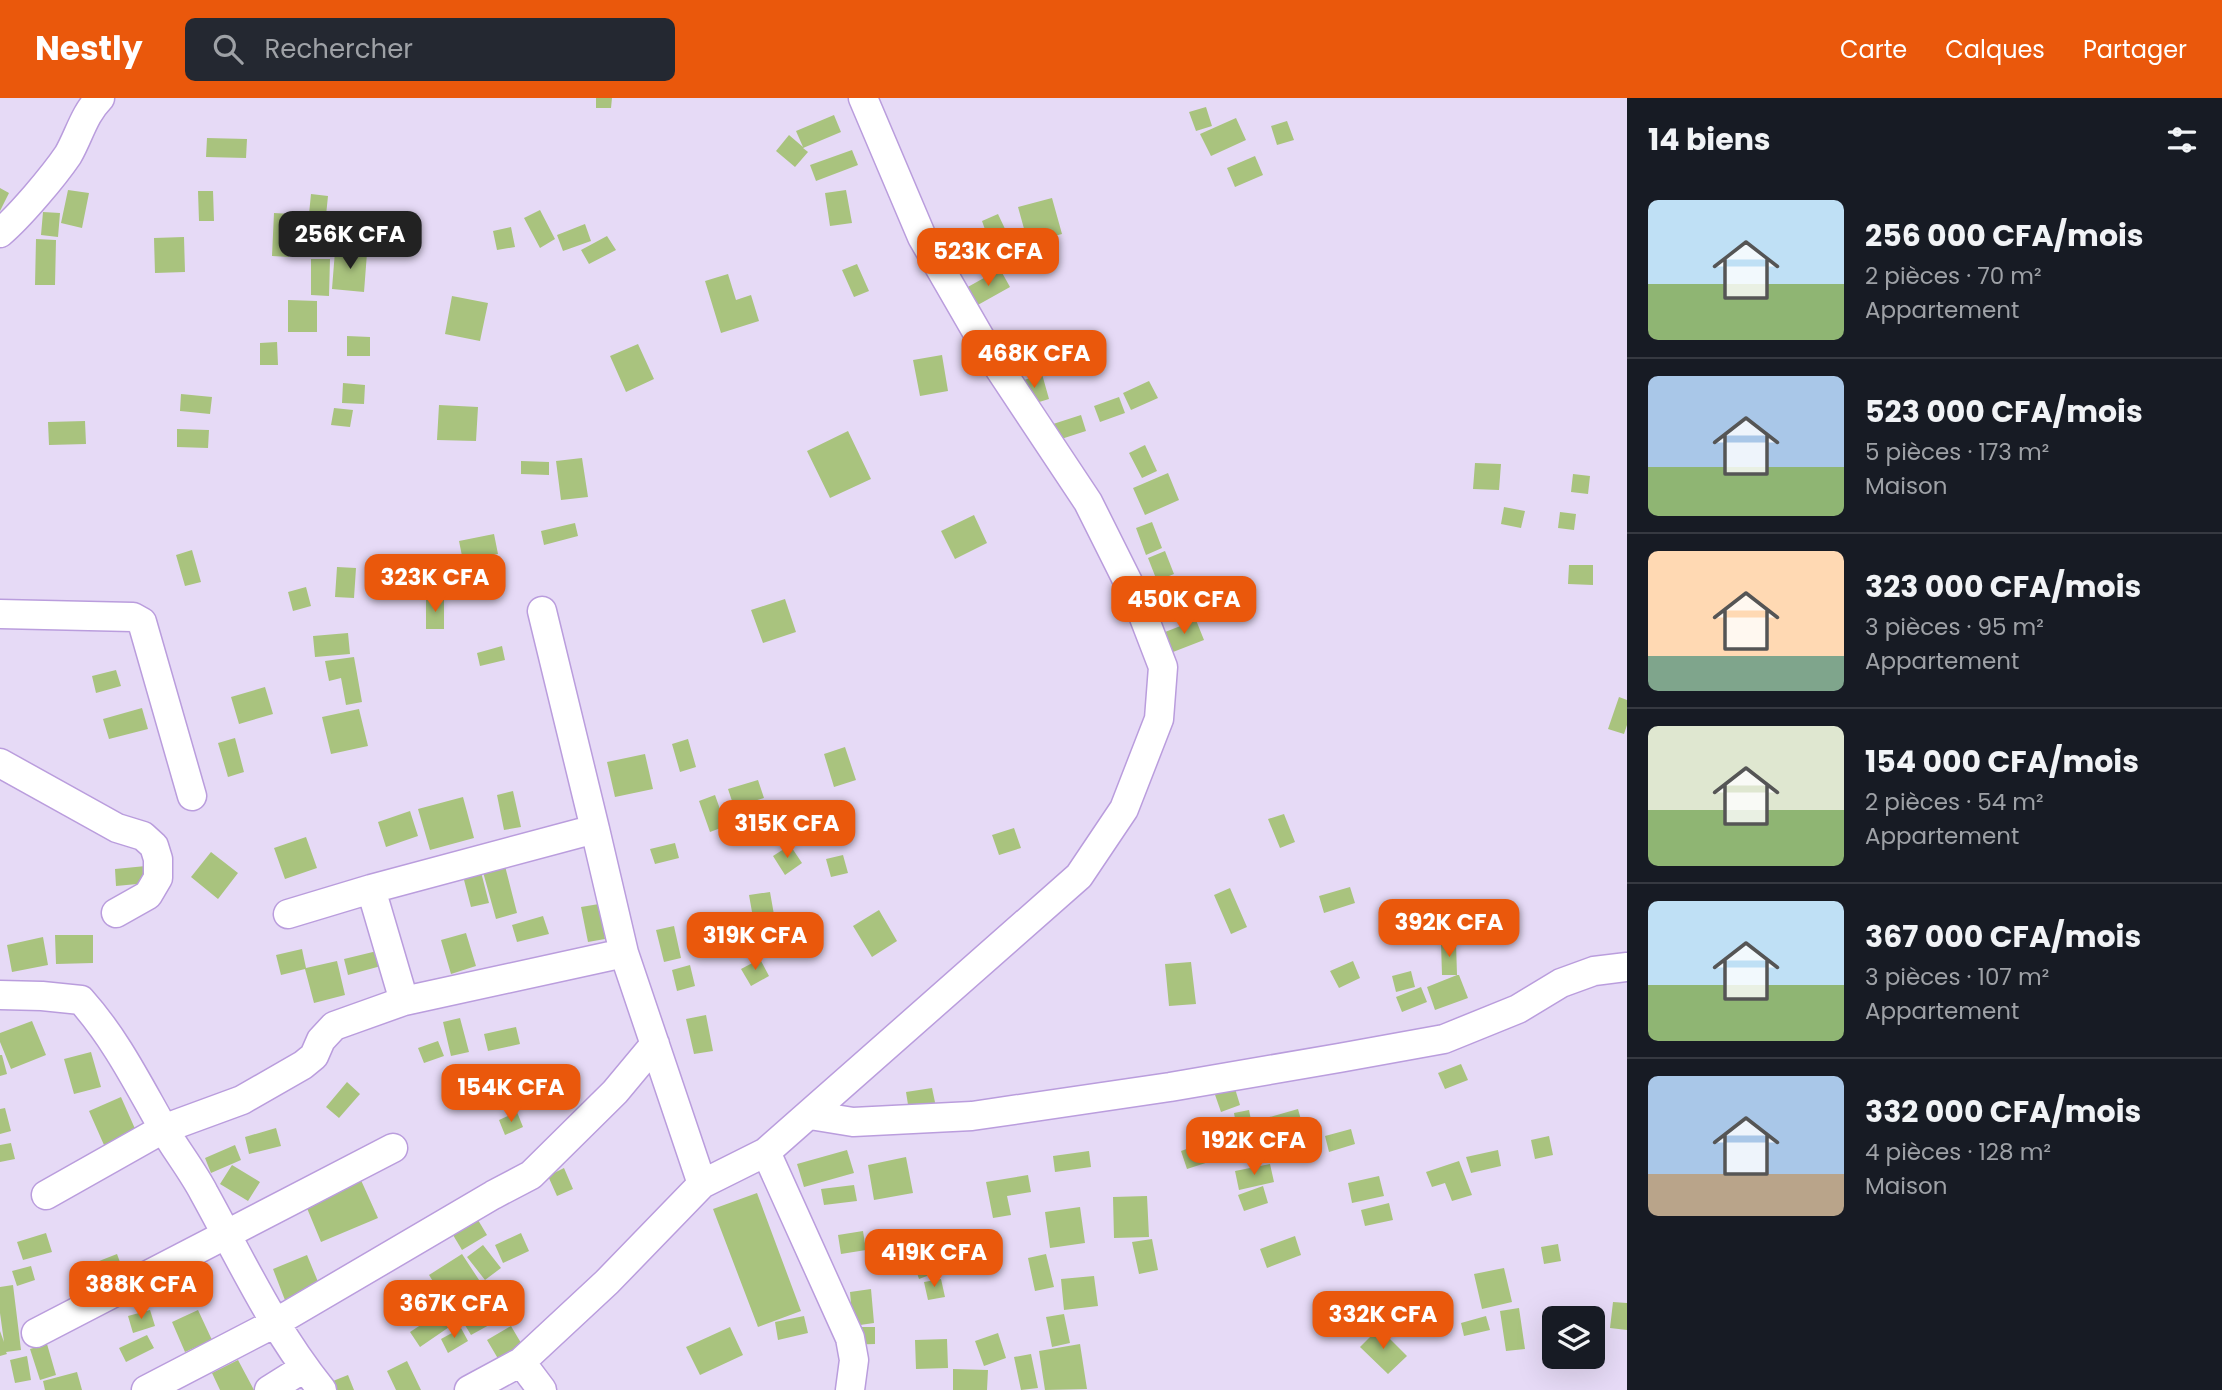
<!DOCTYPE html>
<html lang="fr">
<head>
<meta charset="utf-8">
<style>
	body { margin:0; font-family:Poppins,sans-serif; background:#242831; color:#f1f3f6; height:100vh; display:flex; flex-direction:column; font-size:26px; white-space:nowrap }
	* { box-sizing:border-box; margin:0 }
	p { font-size:23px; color:#9ea1a6 }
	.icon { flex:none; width:38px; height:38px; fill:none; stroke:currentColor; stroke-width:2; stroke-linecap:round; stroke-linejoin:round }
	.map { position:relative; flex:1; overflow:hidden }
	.drawer { display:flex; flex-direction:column; background:#171b24; width:595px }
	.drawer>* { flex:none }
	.controls { position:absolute; left:1542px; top:1208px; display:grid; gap:14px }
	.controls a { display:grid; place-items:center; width:63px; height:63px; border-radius:10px; background:#171b24; box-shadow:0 7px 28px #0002; font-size:35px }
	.price { position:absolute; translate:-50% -60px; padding:0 16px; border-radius:14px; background:#ea580c; color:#fff; font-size:23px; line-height:46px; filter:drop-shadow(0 2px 4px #0008) }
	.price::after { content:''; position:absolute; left:50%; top:42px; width:21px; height:16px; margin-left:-10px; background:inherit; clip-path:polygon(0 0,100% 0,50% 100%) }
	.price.selected { background:#222; color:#fff }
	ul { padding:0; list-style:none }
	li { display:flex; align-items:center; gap:21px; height:175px; padding:0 21px }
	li+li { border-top:2px solid #363941 }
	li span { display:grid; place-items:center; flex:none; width:196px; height:140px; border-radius:10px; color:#555 }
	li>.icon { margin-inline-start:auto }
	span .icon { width:84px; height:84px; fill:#fffc; stroke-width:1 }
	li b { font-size:30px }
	h2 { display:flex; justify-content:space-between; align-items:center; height:84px; padding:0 21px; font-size:30px }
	header { display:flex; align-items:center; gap:42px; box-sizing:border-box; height:98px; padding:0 35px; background:#ea580c; color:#fff }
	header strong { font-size:33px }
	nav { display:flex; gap:38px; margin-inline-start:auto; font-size:24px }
	.search { width:490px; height:63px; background:#242831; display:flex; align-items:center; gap:18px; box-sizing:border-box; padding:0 24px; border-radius:10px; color:#9ea1a6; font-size:26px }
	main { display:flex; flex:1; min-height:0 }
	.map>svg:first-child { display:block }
</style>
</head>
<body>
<header>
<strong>Nestly</strong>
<div class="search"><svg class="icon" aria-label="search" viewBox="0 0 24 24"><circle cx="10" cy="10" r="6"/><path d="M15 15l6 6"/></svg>Rechercher</div>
<nav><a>Carte</a><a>Calques</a><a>Partager</a></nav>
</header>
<main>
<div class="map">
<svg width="1627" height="1292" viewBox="0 0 1627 1292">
	<rect width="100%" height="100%" fill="#e6daf6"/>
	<path fill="#a9c37e" d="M 596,0 L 612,0 L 611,10 L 596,10 Z
		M 1206,9 L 1212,28 L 1196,33 L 1189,14 Z
		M 834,17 L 841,34 L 803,50 L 808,54 L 795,69 L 776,53 L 789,37 L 803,49 L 796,33 Z
		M 1236,20 L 1246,42 L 1211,58 L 1200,36 Z
		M 1287,23 L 1294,42 L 1277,47 L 1271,28 Z
		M 207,40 L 247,41 L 246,60 L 206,59 Z
		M 852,52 L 858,67 L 816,83 L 810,67 Z
		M 1255,58 L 1263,77 L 1235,89 L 1227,70 Z
		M 0,90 L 9,95 L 0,113 Z
		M 68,92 L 89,95 L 82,130 L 61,125 Z
		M 846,92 L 852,125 L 830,128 L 825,95 Z
		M 198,93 L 213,93 L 214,123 L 199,123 Z
		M 311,96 L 328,98 L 324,137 L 307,136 Z
		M 1052,100 L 1062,136 L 1028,145 L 1018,109 Z
		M 540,112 L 555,141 L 540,150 L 524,120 Z
		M 43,114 L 60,115 L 58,139 L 41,137 Z
		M 274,115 L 291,116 L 289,159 L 272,158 Z
		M 998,116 L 1006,133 L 988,140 L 982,123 Z
		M 585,126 L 591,143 L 563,153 L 557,137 Z
		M 511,129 L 515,149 L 497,152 L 493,133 Z
		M 607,138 L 616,152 L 589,166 L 581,152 Z
		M 184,139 L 185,174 L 155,175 L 154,140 Z
		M 36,141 L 56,142 L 55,187 L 35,187 Z
		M 335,153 L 367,155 L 364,194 L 332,191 Z
		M 311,161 L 330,161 L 329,198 L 311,197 Z
		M 857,166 L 869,193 L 854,199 L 842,172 Z
		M 1000,171 L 1010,189 L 976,208 L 966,190 Z
		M 728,176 L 736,202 L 751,197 L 759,223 L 721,235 L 705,183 Z
		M 452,198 L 488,205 L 480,243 L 445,236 Z
		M 288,202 L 317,203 L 317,234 L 288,234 Z
		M 347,238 L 370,239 L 370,258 L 347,258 Z
		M 277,244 L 278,267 L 260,267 L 260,245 Z
		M 638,246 L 654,281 L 626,294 L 610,258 Z
		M 942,257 L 948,293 L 920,298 L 913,262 Z
		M 1042,276 L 1049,301 L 1026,308 L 1018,284 Z
		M 1149,283 L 1158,300 L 1131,312 L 1123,295 Z
		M 343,285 L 365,287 L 364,306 L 342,305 Z
		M 181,296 L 212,299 L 210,316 L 180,313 Z
		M 1119,299 L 1125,315 L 1100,324 L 1094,308 Z
		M 439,307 L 478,309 L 476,343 L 437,342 Z
		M 334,310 L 353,312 L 350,329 L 331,327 Z
		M 1081,317 L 1086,333 L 1055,343 L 1050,327 Z
		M 85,323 L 86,346 L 49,347 L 48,324 Z
		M 177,331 L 209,332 L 208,350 L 177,349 Z
		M 848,333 L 871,381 L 830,400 L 807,353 Z
		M 1145,347 L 1157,373 L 1142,380 L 1129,355 Z
		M 582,360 L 588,399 L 561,402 L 556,363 Z
		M 521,363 L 549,364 L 549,377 L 521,376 Z
		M 1475,365 L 1501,366 L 1499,392 L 1473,391 Z
		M 1168,375 L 1179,402 L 1145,417 L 1133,390 Z
		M 1573,376 L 1590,378 L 1588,396 L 1571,394 Z
		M 1504,409 L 1525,413 L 1521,430 L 1501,426 Z
		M 1560,414 L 1576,416 L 1574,432 L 1558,430 Z
		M 974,417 L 987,445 L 955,461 L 941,433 Z
		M 1152,424 L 1162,450 L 1146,457 L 1136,430 Z
		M 575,425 L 578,438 L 544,447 L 541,433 Z
		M 494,436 L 498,456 L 463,463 L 459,443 Z
		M 192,452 L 201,484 L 185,488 L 176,457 Z
		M 1165,453 L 1174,476 L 1157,483 L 1148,460 Z
		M 1569,467 L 1593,467 L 1593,487 L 1568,486 Z
		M 337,469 L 356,470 L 354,500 L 335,499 Z
		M 306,489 L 311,508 L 293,513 L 288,494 Z
		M 785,501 L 796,534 L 763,545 L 751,512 Z
		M 426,502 L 444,502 L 444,531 L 426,531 Z
		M 1196,522 L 1204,542 L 1173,554 L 1165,534 Z
		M 348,535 L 350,556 L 315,559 L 313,538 Z
		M 502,548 L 505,562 L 480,568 L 477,555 Z
		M 354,559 L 362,604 L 346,607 L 341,580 L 329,583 L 325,563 Z
		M 116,572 L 121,588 L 96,595 L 92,578 Z
		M 265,589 L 273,616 L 239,626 L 231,599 Z
		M 1619,599 L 1627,602 L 1627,627 L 1624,636 L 1608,631 Z
		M 142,610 L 148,631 L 109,641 L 103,621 Z
		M 359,611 L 368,648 L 331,656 L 322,619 Z
		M 235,640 L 244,674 L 228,679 L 218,645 Z
		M 688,641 L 696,669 L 680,674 L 672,646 Z
		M 845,649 L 856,682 L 834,689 L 824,656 Z
		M 645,656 L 653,691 L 615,699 L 607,664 Z
		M 758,682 L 764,700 L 734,709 L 728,691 Z
		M 513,693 L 521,729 L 504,732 L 497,697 Z
		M 715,697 L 726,728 L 710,734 L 699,703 Z
		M 463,699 L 474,740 L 430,752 L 418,711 Z
		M 410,713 L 418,738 L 386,749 L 378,724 Z
		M 1284,716 L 1295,744 L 1280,750 L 1268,721 Z
		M 1014,730 L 1021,750 L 999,757 L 992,737 Z
		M 306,739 L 317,770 L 285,781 L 274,750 Z
		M 675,745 L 679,760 L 655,766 L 650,751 Z
		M 790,747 L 802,765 L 785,777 L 773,758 Z
		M 211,754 L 238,775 L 218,801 L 191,779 Z
		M 843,757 L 848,775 L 831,779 L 826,761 Z
		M 146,768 L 148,785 L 116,788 L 115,771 Z
		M 505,768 L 517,815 L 496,821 L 483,774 Z
		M 481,774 L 489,805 L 471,809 L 463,778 Z
		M 1350,789 L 1355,805 L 1324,815 L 1319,798 Z
		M 1230,790 L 1247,829 L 1231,836 L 1214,797 Z
		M 770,794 L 776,828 L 755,831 L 749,797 Z
		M 1428,804 L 1435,820 L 1411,830 L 1404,814 Z
		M 599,806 L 605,841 L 588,844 L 581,809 Z
		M 879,812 L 897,843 L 872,859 L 853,828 Z
		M 543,818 L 549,836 L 517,844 L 512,827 Z
		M 674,828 L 681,860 L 664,864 L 656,832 Z
		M 466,835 L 476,868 L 451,876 L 441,842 Z
		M 55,837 L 93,837 L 93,865 L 56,866 Z
		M 43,839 L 48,867 L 12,874 L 7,847 Z
		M 1441,845 L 1456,845 L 1457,877 L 1442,877 Z
		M 302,851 L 306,870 L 337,863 L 345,897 L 314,905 L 305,871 L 281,877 L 276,857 Z
		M 377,853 L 381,868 L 348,877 L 344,861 Z
		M 760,861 L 769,878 L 751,888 L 741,871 Z
		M 1353,863 L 1360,880 L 1339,890 L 1330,873 Z
		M 1191,864 L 1196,906 L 1169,908 L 1165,866 Z
		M 690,867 L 695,888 L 677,893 L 672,872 Z
		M 1411,873 L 1415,889 L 1396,894 L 1392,878 Z
		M 1457,877 L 1459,877 L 1468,900 L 1435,912 L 1427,889 Z
		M 1421,889 L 1427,904 L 1402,914 L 1396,899 Z
		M 706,917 L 713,953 L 694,956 L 686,921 Z
		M 460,920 L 469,954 L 451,958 L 443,924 Z
		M 32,923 L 46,957 L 11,971 L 0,944 L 0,935 Z
		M 516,929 L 520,946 L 488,953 L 484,936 Z
		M 438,943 L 444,958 L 424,965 L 418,950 Z
		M 91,954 L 101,989 L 74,996 L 64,961 Z
		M 0,957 L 2,957 L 7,976 L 0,978 Z
		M 1461,966 L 1468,982 L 1445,991 L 1438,975 Z
		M 347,984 L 360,996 L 339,1020 L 326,1009 Z
		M 1233,984 L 1240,1007 L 1221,1014 L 1213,991 Z
		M 932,990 L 936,1009 L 909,1013 L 906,994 Z
		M 121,999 L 136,1033 L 104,1047 L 89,1013 Z
		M 5,1010 L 11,1033 L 0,1036 L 0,1011 Z
		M 1298,1011 L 1303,1029 L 1272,1038 L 1266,1020 Z
		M 1249,1012 L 1256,1047 L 1240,1050 L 1234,1015 Z
		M 517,1014 L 523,1029 L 505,1037 L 499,1022 Z
		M 276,1030 L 281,1048 L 249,1056 L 245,1039 Z
		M 1351,1031 L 1355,1046 L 1329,1054 L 1325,1038 Z
		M 1549,1038 L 1553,1057 L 1535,1061 L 1531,1042 Z
		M 1211,1042 L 1218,1061 L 1187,1071 L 1181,1053 Z
		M 11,1045 L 15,1061 L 0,1064 L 0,1047 Z
		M 235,1047 L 241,1062 L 211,1075 L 205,1060 Z
		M 847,1052 L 854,1075 L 804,1089 L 797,1066 Z
		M 1498,1052 L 1501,1068 L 1471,1075 L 1466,1059 Z
		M 1089,1053 L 1091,1069 L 1055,1074 L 1053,1058 Z
		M 906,1059 L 913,1095 L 874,1102 L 868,1067 Z
		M 1459,1063 L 1472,1097 L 1452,1103 L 1445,1085 L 1432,1089 L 1426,1074 Z
		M 1270,1066 L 1274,1084 L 1239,1092 L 1235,1073 Z
		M 232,1067 L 260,1084 L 248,1103 L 220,1086 Z
		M 564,1070 L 573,1091 L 557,1098 L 548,1078 Z
		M 1028,1077 L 1031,1094 L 1007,1098 L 1011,1117 L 993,1120 L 986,1084 Z
		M 1379,1078 L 1384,1098 L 1352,1105 L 1348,1085 Z
		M 360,1080 L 378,1120 L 321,1144 L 304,1103 Z
		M 854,1087 L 857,1103 L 824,1107 L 821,1091 Z
		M 1263,1088 L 1268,1105 L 1244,1113 L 1238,1097 Z
		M 757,1095 L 801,1213 L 758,1229 L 713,1111 Z
		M 1147,1098 L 1149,1139 L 1114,1140 L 1113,1099 Z
		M 1389,1105 L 1393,1122 L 1365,1128 L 1361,1112 Z
		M 1080,1109 L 1085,1145 L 1050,1150 L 1045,1114 Z
		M 478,1122 L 487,1137 L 462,1152 L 453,1137 Z
		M 863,1133 L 866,1152 L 841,1156 L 838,1137 Z
		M 46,1135 L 52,1154 L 23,1162 L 17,1144 Z
		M 521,1135 L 529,1153 L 503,1165 L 495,1147 Z
		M 1295,1138 L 1301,1157 L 1267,1170 L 1260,1151 Z
		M 1152,1141 L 1158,1172 L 1139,1176 L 1132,1144 Z
		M 1558,1146 L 1561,1163 L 1544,1166 L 1541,1149 Z
		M 483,1147 L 501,1170 L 485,1182 L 467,1159 Z
		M 952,1149 L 956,1172 L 940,1175 L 936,1152 Z
		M 926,1152 L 935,1175 L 919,1181 L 911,1157 Z
		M 117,1156 L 124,1175 L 102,1185 L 94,1165 Z
		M 462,1156 L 481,1185 L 447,1206 L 429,1177 Z
		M 1046,1156 L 1054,1189 L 1035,1193 L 1028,1160 Z
		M 307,1157 L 323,1196 L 288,1210 L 273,1171 Z
		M 31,1168 L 35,1182 L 17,1188 L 12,1173 Z
		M 1504,1170 L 1512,1204 L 1482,1211 L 1474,1176 Z
		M 1094,1178 L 1098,1208 L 1064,1212 L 1061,1181 Z
		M 941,1181 L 945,1199 L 928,1202 L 924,1184 Z
		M 13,1187 L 21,1252 L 6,1254 L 7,1256 L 0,1258 L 0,1233 L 4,1244 L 0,1215 L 0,1189 Z
		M 871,1191 L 874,1225 L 853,1228 L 850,1194 Z
		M 482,1192 L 500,1221 L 471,1237 L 454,1209 Z
		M 1613,1204 L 1627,1205 L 1627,1232 L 1610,1230 Z
		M 1519,1210 L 1525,1251 L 1506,1253 L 1500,1213 Z
		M 445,1211 L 455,1225 L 420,1249 L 410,1234 Z
		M 150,1212 L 155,1228 L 133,1235 L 128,1218 Z
		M 198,1212 L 212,1242 L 185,1254 L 172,1224 Z
		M 1064,1216 L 1070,1245 L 1052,1249 L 1046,1219 Z
		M 804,1218 L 808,1235 L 778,1242 L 775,1224 Z
		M 1486,1218 L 1490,1232 L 1464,1238 L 1461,1225 Z
		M 511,1228 L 524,1250 L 500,1264 L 487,1242 Z
		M 730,1229 L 743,1257 L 700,1277 L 686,1249 Z
		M 845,1229 L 875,1229 L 875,1246 L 845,1247 Z
		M 461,1230 L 468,1243 L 448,1255 L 441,1241 Z
		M 1379,1230 L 1407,1258 L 1388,1276 L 1360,1249 Z
		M 998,1235 L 1006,1260 L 984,1268 L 975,1243 Z
		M 147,1237 L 154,1250 L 126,1264 L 119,1250 Z
		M 947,1241 L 948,1270 L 916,1271 L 915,1242 Z
		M 47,1246 L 56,1277 L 40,1282 L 30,1251 Z
		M 1080,1246 L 1087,1291 L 1045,1292 L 1039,1253 Z
		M 1031,1256 L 1038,1290 L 1021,1292 L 1014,1259 Z
		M 27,1258 L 31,1282 L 15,1285 L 10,1262 Z
		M 238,1262 L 254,1292 L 220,1292 L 212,1275 Z
		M 407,1263 L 421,1292 L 396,1292 L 387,1273 Z
		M 953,1271 L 988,1272 L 987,1292 L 953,1292 Z
		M 77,1274 L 82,1292 L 45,1292 L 43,1283 Z
		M 348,1277 L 354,1292 L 331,1292 L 328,1285 Z"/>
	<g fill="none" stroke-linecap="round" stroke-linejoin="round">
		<defs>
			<path id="street" d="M 0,135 C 20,118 53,79 68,57 C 79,38 84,16 100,0
				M 542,513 L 595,731
				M 0,516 L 133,519 L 142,524 L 192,698
				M 0,665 L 117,730 L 143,738 L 154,748 L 158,761 L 158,780 L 148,797 L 116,815
				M 288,816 L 371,791
				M 0,897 L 42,898 L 81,902 C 115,940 137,984 162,1028 C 175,1051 192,1072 204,1095 C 241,1162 274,1233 322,1292
				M 404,903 L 371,791 L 595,731 L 624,855
				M 810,1017 L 853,1024 L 972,1018 L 1170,989 L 1339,960 L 1444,941 L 1518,911 L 1561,885 L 1594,873 L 1627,869
				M 766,1054 L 850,1240 L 854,1262 L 850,1292
				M 46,1097 L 163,1031 L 242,1002 L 303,967 L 314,958 L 321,942 L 334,928 L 404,903 L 624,855 L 702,1086
				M 36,1235 L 393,1050
				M 521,1264 L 542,1292
				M 146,1292 L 275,1225 L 493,1097 L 531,1077 L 615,994 L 655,946
				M 269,1292 L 304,1270
				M 469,1292 L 521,1264 L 607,1184 L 702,1086 L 766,1054 L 1079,778 L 1124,711 L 1159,621 L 1163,569 L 1138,504 L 1088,404 L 989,255 L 922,139 L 863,0"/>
		</defs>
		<use href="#street" stroke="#ba9ddd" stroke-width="31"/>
		<use href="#street" stroke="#fff" stroke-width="28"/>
	</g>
</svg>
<div class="controls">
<a><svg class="icon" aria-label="layers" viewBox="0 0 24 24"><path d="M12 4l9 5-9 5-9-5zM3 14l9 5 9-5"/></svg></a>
</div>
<b class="price selected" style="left:350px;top:173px">256K CFA</b>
<b class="price" style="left:988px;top:190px">523K CFA</b>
<b class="price" style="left:1034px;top:292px">468K CFA</b>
<b class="price" style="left:435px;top:516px">323K CFA</b>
<b class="price" style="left:1184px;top:538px">450K CFA</b>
<b class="price" style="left:787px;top:762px">315K CFA</b>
<b class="price" style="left:1449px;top:861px">392K CFA</b>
<b class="price" style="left:755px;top:874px">319K CFA</b>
<b class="price" style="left:511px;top:1026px">154K CFA</b>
<b class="price" style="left:1254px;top:1079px">192K CFA</b>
<b class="price" style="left:934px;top:1191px">419K CFA</b>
<b class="price" style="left:141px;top:1223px">388K CFA</b>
<b class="price" style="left:454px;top:1242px">367K CFA</b>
<b class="price" style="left:1383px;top:1253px">332K CFA</b>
</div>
<section class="drawer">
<h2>14 biens<svg class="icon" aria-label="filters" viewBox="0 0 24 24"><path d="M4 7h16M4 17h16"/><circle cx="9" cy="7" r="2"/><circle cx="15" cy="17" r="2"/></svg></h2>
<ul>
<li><span style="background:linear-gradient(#bfe0f5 60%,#8fb573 0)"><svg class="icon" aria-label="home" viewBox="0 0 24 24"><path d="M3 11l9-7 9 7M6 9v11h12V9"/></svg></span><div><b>256 000 CFA/mois</b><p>2 pièces · 70 m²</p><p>Appartement</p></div></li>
<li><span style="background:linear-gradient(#a9c7e8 65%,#8fb573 0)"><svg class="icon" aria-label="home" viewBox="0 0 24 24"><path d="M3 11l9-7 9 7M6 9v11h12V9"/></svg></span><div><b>523 000 CFA/mois</b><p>5 pièces · 173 m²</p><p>Maison</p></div></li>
<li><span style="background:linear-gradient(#ffd9b3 75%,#7fa58c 0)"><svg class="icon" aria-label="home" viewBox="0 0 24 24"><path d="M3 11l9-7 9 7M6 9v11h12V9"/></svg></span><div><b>323 000 CFA/mois</b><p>3 pièces · 95 m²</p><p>Appartement</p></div></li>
<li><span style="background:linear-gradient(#dfe7d0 60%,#8fb573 0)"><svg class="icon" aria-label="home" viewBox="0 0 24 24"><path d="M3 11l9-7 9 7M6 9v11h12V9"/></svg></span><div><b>154 000 CFA/mois</b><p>2 pièces · 54 m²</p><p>Appartement</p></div></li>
<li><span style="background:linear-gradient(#bfe0f5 60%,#8fb573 0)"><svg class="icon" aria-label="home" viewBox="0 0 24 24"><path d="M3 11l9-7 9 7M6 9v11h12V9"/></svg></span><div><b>367 000 CFA/mois</b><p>3 pièces · 107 m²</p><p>Appartement</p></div></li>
<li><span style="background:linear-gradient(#a9c7e8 70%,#b9a48a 0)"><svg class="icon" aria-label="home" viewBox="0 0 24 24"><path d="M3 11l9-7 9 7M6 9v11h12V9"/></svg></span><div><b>332 000 CFA/mois</b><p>4 pièces · 128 m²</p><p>Maison</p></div></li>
</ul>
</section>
</main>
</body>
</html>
